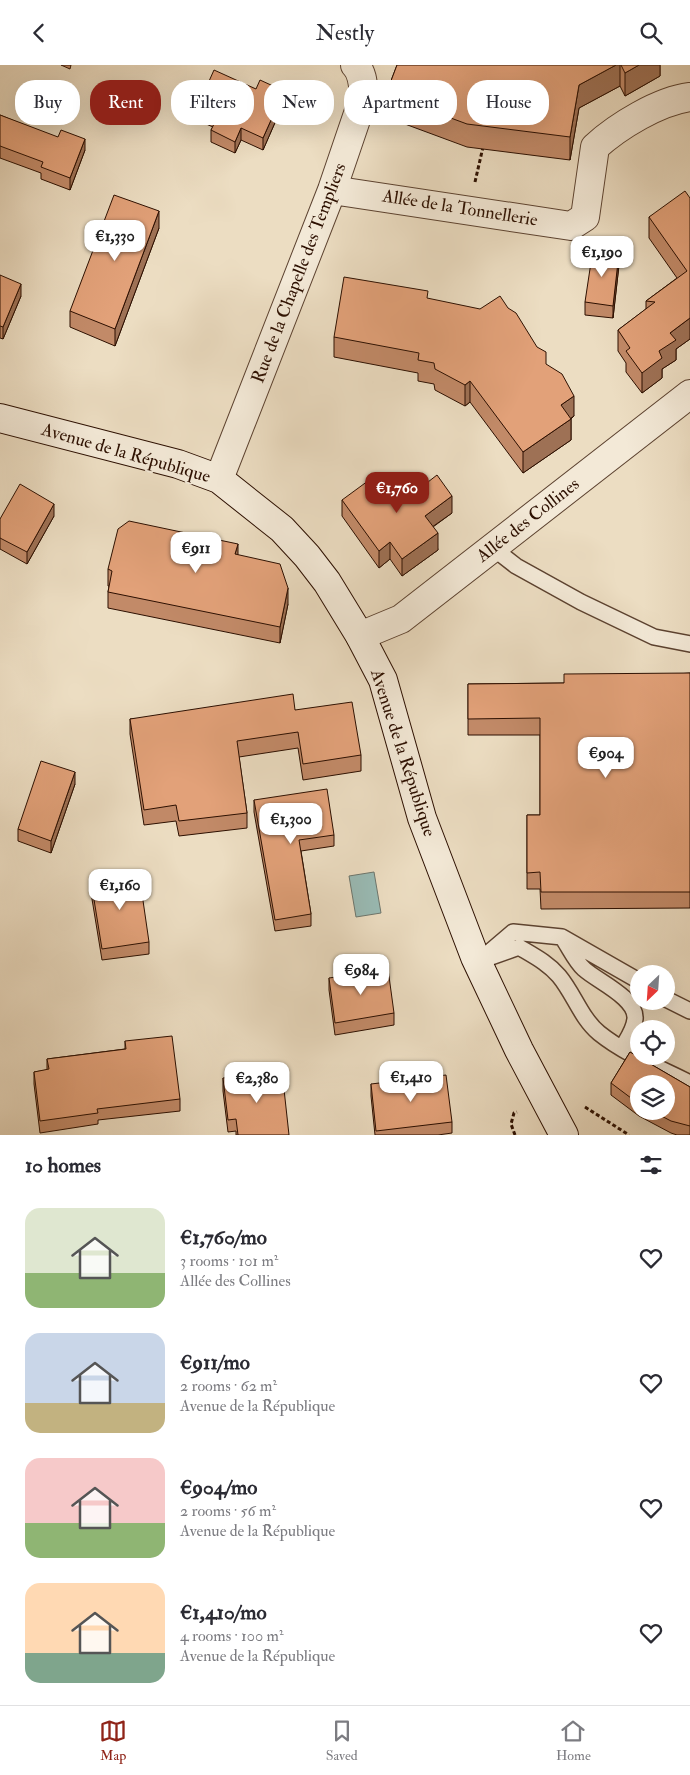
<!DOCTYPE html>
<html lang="en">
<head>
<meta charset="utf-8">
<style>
	body { margin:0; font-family:"IM FELL Double Pica",serif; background:#f2f2f3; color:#2b2b33; height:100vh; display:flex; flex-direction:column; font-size:19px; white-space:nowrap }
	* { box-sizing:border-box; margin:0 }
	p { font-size:16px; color:#7c7c81 }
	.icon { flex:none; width:28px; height:28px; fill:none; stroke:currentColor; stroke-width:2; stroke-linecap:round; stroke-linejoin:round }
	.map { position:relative; height:1070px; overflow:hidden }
	.panel { display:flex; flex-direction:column; background:#fff; flex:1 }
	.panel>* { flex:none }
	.banner { position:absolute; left:15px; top:15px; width:660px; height:45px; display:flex; gap:10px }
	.needle { width:32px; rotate:205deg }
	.controls { position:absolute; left:630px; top:900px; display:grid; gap:10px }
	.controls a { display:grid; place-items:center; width:45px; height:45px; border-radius:50%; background:#fff; box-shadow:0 5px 20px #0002; font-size:25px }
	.price { position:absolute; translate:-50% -42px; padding:0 11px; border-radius:10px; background:#fff; color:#222; font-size:16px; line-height:32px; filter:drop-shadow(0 1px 2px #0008) }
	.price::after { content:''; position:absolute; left:50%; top:30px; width:15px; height:11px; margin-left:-8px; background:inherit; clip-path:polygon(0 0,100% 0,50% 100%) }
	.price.selected { background:#8f2418; color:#fff }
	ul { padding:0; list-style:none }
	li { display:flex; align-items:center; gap:15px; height:125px; padding:0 25px }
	li span { display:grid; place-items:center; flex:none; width:140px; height:100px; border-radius:15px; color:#555 }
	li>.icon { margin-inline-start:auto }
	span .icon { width:60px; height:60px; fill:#fffc; stroke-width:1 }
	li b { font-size:21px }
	h2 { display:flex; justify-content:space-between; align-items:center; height:60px; padding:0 25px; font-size:21px }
	.tag { padding:0 18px; border-radius:20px; background:#fff; box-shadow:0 5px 20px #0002; font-size:18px; line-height:45px }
	.tag.selected { background:#8f2418; color:#fff }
	header { display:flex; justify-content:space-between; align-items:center; height:65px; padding:0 25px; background:#fff; font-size:22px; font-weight:600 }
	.menu { display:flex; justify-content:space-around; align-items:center; height:70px; border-top:1px solid #e1e1e2; background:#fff; font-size:14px; color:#7c7c81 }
	.menu a { display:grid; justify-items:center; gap:2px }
	.menu .selected { color:#8f2418 }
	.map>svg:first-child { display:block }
</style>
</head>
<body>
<header><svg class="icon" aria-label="back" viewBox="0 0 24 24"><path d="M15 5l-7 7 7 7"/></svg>Nestly<svg class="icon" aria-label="search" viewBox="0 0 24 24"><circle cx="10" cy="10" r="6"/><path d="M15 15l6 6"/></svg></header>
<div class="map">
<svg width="690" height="1070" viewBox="0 0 690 1070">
	<rect width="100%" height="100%" fill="#ecddc2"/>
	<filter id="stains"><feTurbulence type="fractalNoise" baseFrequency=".004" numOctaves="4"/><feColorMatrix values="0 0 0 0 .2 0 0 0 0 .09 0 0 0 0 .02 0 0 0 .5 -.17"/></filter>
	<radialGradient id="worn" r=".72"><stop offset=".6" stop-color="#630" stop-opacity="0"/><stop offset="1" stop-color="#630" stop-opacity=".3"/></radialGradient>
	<path fill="#99bbb5" stroke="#6d766d" d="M 374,807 L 381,848 L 356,852 L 349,811 Z"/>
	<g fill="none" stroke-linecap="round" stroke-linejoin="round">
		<defs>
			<path id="lane" d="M 493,483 L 516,501 L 581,537 L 654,572 L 690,579
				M 564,875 C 570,884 576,897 584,904 C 597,916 637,933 635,954 C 634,965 627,974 622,983
				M 486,890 L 513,867 L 562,872 L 639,916
				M 477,897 L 519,882 C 534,891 548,898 559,911 C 574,929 581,953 599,968 C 625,989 660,1003 690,1018
				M 666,934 L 690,946"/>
			<path id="street" d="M 332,125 L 571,161 L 585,152 L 595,82 C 618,61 659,36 690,32
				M 219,414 L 332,125 L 364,31 C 363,20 363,8 355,0
				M 360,571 L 401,554 L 690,329"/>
			<path id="secondary" d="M 0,353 L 178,399 L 219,414 L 282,464 L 307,491 L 327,517 L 360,571 L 383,615 L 422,753 L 475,892 L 519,985 L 564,1070"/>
		</defs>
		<use href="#lane" stroke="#5c4230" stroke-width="18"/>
		<use href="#street" stroke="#5c4230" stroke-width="30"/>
		<use href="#secondary" stroke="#2c0f00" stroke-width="30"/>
		<path stroke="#2c0f00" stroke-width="3" stroke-dasharray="4 2.5" stroke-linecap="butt" d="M 475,117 L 483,82
			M 585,1042 L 629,1070
			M 515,1070 L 511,1059 L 514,1048 L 517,1047"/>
		<use href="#lane" stroke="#f3e9d7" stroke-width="15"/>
		<use href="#street" stroke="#f3e9d7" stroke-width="28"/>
		<use href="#secondary" stroke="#f3e9d7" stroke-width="28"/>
	</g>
	<path fill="#c28a68" stroke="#2c0f00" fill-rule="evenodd" d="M 61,0 L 71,0 L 70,4 Z
		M 397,0 L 660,0 L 660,11 L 625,31 L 620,21 L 579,43 L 570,95 L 467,82 L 386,52 L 386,29 Z
		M 284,37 L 263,85 L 241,75 L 235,88 L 211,77 L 211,65 L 213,62 L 197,55 L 197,43 Z
		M 0,50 L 85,85 L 70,125 L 41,114 L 41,108 L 0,93 Z
		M 690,133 L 690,274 L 676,284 L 676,295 L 662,304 L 662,313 L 642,328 L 626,307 L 626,298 L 618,286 L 618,265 L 646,244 L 646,236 L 677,213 L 649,173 L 649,152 Z
		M 159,163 L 115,281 L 70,262 L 70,246 Z
		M 619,200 L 613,253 L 585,250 L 585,237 Z
		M 0,210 L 21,231 L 3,274 L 0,273 Z
		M 428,234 L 546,300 L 574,351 L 571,354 L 571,375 L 523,408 L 470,337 L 465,341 L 435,325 L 434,319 L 418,316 L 418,308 L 334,292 L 334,272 Z
		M 387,430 L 410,431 L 452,448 L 433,462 L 438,485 L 402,511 L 390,494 L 379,503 L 342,451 L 342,435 Z
		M 54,451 L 27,499 L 0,484 L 0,454 Z
		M 238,490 L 288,539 L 280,578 L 108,543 L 108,527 L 109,521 L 108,521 L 108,504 Z
		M 690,608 L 690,843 L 541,844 L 540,824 L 527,824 L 527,750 L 540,750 L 540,670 L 468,670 L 468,619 L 564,618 Z
		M 295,645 L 361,690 L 361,706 L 303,715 L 298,683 L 239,692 L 247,748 L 247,763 L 179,771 L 176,756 L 144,760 L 130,669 L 130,654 Z
		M 75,719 L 51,788 L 18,776 L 18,764 Z
		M 254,735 L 334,770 L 334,781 L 301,786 L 311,849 L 311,861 L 275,866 L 254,747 Z
		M 91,816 L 149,877 L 149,889 L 102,895 L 91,828 Z
		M 329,913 L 394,948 L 394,960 L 335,970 L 329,925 Z
		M 125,976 L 180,1034 L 180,1046 L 98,1055 L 98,1059 L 40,1068 L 34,1019 L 34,1007 L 47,1005 L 47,994 L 125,984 Z
		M 630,987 L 690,1022 L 690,1070 L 677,1070 L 671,1068 L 639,1051 L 611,1030 L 611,1018 ZM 639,1019 L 666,1019 L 666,1046 L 639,1046 Z
		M 223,1013 L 289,1070 L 236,1070 L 236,1066 L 228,1067 L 223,1026 Z
		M 371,1019 L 452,1057 L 452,1068 L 438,1070 L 375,1070 L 371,1031 Z"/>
	<path fill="#9e7155" stroke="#2c0f00" d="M 616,0 L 620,0 L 620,21 L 579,43 L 570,95 L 570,72 L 579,20 Z
		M 639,0 L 660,0 L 660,11 L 625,31 L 625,8 Z
		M 284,26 L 284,37 L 263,85 L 263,73 Z
		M 241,63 L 241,75 L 235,88 L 235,77 Z
		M 85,74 L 85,85 L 70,125 L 70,113 Z
		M 159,146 L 159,163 L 115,281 L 115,264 Z
		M 619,188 L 619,200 L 613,253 L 613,241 Z
		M 21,219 L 21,231 L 3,274 L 3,262 Z
		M 690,253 L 690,274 L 676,284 L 676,295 L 662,304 L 662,313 L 642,328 L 642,308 L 659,286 L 670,268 Z
		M 470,316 L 470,337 L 465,341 L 465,320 Z
		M 574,331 L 574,351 L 561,360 L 561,340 Z
		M 571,354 L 571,375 L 523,408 L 523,387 Z
		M 452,431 L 452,448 L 425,467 L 425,451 Z
		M 54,439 L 54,451 L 27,499 L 27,487 Z
		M 438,468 L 438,485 L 402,511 L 402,494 Z
		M 390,477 L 390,494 L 379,503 L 379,486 Z
		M 238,479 L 238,495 L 235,489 Z
		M 288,523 L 288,539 L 280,578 L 280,562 Z
		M 75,707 L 75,719 L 51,788 L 51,776 Z"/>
	<path fill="#e2a179" stroke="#2c0f00" d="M 397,0 L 616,0 L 579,20 L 570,72 L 467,59 L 386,29 Z
		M 621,0 L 639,0 L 625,8 Z
		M 214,5 L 256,24 L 260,15 L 284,26 L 263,73 L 241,63 L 235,77 L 211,65 L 217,53 L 197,43 Z
		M 0,50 L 58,72 L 61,65 L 85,74 L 70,113 L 41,102 L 43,97 L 0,81 Z
		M 685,126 L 690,133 L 690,253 L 670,268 L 676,275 L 659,286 L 662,293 L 642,308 L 626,286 L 630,283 L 618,265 L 655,237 L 646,236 L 687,206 L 649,152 Z
		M 114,130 L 159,146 L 115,264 L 70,246 Z
		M 593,184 L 619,188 L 613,241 L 585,237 Z
		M 0,210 L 21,219 L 3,262 L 0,261 Z
		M 344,212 L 428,226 L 427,233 L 480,244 L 500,231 L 508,243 L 516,248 L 537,282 L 546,287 L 546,299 L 562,309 L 574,331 L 561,340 L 571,354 L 523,387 L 470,316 L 465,320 L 435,304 L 434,298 L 418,295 L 419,288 L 334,272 Z
		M 437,410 L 452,431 L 425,451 L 438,468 L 402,494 L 390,477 L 379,486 L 342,435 L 372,413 L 387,430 L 401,419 L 410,431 Z
		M 20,419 L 54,439 L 27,487 L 0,473 L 0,454 Z
		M 129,456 L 238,479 L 235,489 L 280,499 L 288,523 L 280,562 L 108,527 L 112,506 L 108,504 L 118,464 Z
		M 690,608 L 690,827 L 541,827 L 540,807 L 527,808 L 527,750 L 540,750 L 540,653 L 468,654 L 468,619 L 564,618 L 564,609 Z
		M 293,629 L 295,645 L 352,637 L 361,690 L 303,699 L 298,667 L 237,676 L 247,748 L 179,756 L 176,740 L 144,745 L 130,654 Z
		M 41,696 L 75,707 L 51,776 L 18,764 Z
		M 327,724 L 334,770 L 299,775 L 311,849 L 275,855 L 254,735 Z
		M 139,808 L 149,877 L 102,884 L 91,816 Z
		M 388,904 L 394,948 L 335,958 L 329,913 Z
		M 172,971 L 180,1034 L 97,1044 L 98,1048 L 40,1056 L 34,1007 L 49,1004 L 47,994 L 126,984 L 125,976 Z
		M 630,987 L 690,1022 L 690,1061 L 671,1056 L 652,1046 L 666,1046 L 666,1019 L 639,1019 L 639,1039 L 611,1018 Z
		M 282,1006 L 289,1070 L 238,1070 L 236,1054 L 228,1055 L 223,1013 Z
		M 446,1010 L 452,1057 L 376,1066 L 371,1019 Z"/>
	<g text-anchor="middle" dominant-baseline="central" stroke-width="4" stroke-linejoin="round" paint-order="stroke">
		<g font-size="18" fill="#2c0f00" stroke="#f3e9d7">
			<text transform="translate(460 143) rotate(9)">Allée de la Tonnellerie</text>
			<text transform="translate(299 208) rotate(-69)">Rue de la Chapelle des Templiers</text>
			<text transform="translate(126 388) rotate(16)">Avenue de la République</text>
			<text transform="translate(528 455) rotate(-38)">Allée des Collines</text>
			<text transform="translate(403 688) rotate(72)">Avenue de la République</text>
		</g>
	</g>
	<rect width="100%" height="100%" filter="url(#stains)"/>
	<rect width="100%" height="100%" fill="url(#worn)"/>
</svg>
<div class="controls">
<a><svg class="needle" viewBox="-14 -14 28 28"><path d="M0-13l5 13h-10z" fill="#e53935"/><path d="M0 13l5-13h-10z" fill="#7c7c81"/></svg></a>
<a><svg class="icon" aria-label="locate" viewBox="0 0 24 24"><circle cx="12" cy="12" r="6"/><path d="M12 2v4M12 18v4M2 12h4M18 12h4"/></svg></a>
<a><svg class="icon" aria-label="layers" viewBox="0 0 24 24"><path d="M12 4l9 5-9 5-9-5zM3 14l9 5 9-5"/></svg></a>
</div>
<b class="price" style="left:115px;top:197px">€1,330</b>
<b class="price" style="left:602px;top:213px">€1,190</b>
<b class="price selected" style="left:397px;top:449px">€1,760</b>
<b class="price" style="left:196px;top:509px">€911</b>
<b class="price" style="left:606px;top:714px">€904</b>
<b class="price" style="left:291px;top:780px">€1,300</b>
<b class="price" style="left:120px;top:846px">€1,160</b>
<b class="price" style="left:361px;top:931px">€984</b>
<b class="price" style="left:411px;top:1038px">€1,410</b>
<b class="price" style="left:257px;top:1039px">€2,380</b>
<div class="banner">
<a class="tag">Buy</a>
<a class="tag selected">Rent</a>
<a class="tag">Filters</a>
<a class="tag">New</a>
<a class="tag">Apartment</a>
<a class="tag">House</a>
</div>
</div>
<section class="panel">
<h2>10 homes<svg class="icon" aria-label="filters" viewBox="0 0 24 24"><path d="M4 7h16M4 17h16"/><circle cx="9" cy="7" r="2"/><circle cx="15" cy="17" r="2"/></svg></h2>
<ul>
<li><span style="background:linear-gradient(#dfe7d0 65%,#8fb573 0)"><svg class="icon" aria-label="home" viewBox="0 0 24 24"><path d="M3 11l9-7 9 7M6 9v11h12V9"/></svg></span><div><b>€1,760/mo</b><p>3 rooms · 101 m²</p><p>Allée des Collines</p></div><svg class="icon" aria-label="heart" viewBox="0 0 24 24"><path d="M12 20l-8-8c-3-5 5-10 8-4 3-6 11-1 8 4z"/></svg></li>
<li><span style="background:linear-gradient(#c9d6e8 70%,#c2b280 0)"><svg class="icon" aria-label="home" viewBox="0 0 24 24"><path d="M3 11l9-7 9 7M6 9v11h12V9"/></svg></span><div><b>€911/mo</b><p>2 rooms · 62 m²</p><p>Avenue de la République</p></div><svg class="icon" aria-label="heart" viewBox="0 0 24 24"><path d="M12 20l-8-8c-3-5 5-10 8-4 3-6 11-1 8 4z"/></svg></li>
<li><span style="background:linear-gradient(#f6c9c9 65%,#8fb573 0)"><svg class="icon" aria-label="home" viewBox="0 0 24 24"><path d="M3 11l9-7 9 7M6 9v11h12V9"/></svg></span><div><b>€904/mo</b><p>2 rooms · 56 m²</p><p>Avenue de la République</p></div><svg class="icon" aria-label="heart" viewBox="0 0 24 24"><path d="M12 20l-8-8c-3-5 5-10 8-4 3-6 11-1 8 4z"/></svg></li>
<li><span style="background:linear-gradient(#ffd9b3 70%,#7fa58c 0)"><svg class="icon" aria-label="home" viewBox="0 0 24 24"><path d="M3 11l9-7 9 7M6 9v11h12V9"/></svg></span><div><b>€1,410/mo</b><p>4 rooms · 100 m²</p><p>Avenue de la République</p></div><svg class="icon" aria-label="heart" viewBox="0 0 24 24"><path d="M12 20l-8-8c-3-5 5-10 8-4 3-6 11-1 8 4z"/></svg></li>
</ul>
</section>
<nav class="menu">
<a class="selected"><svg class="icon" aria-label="map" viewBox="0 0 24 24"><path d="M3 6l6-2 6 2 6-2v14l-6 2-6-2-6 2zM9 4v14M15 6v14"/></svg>Map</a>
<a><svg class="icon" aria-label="saved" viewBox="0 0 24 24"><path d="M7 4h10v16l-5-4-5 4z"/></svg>Saved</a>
<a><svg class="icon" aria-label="home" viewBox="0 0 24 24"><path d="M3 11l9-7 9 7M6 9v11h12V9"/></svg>Home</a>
</nav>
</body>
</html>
